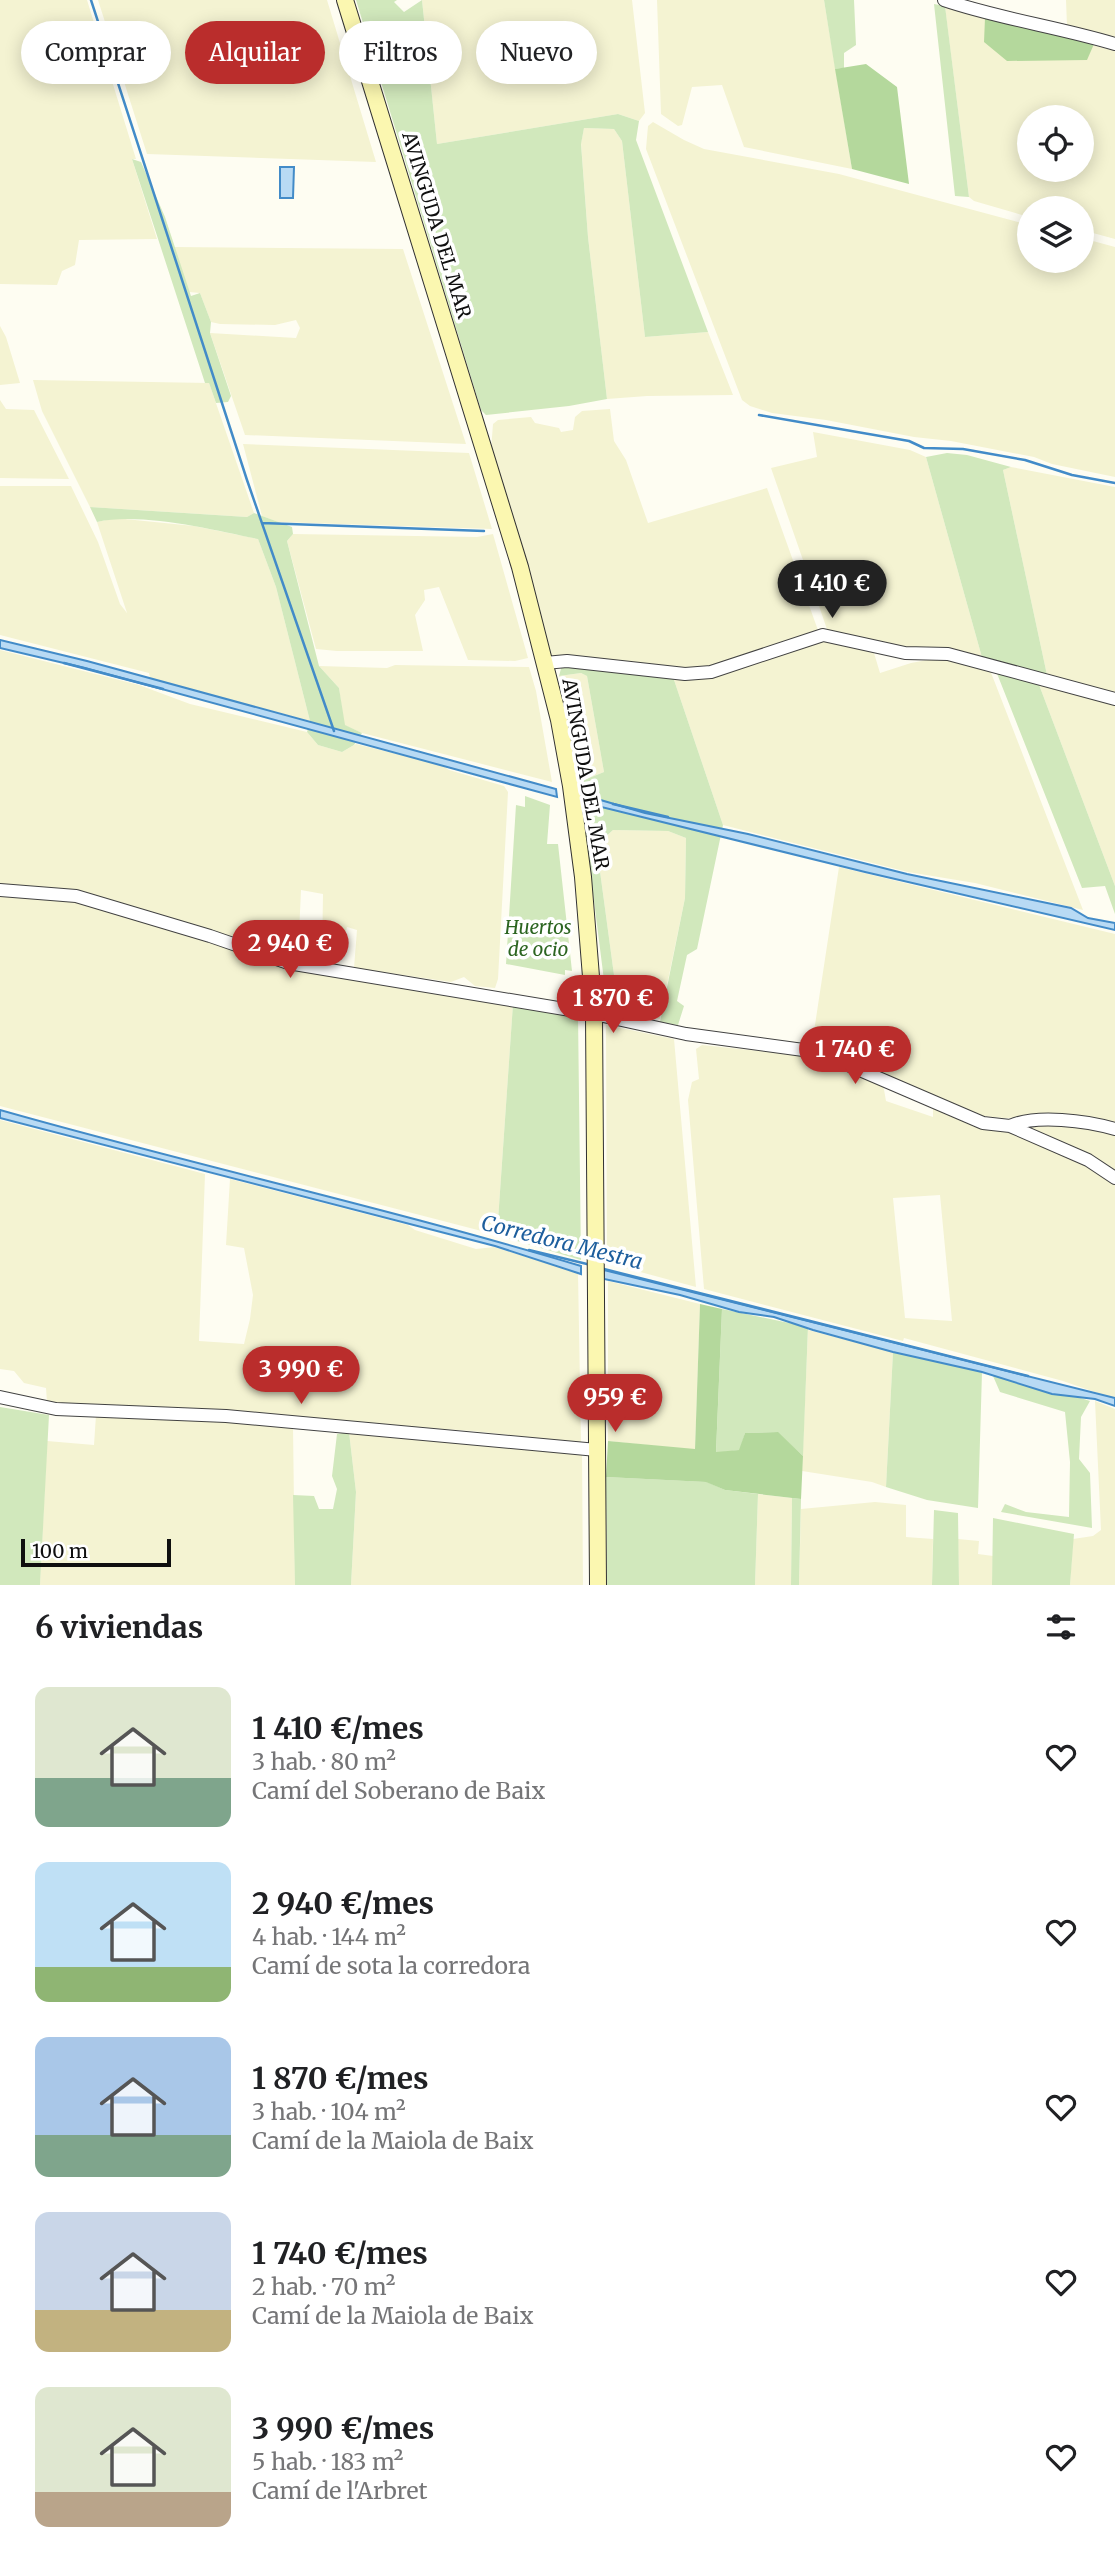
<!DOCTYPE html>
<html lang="es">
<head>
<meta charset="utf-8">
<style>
	body { margin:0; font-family:Merriweather,serif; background:#f2f2f2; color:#202124; height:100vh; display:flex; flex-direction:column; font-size:26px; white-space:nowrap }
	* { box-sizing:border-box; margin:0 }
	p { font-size:23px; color:#757577 }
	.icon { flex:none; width:38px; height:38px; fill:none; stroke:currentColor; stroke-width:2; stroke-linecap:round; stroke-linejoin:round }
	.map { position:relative; height:1585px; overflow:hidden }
	.drawer { display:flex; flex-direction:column; background:#fff; flex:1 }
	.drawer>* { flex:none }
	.top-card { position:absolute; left:21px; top:21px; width:700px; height:63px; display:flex; gap:14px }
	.buttons { position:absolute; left:1017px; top:105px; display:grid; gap:14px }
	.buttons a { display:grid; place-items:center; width:77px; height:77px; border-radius:50%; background:#fff; box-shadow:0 4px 18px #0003; font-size:35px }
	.scale { position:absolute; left:21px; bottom:18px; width:150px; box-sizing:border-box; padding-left:7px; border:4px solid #0f0f0f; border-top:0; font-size:19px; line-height:24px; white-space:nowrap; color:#0f0f0f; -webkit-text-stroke:5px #fff; paint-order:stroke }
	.price { position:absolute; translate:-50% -60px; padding:0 16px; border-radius:24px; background:#ba2d2c; color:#fff; font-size:23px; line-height:46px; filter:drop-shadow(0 2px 4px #0008) }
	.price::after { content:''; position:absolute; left:50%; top:42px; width:21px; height:16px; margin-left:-10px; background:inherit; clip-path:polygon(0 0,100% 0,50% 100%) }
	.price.on { background:#222; color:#fff }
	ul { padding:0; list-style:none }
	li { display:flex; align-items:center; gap:21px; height:175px; padding:0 35px }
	li span { display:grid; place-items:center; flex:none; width:196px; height:140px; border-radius:14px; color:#555 }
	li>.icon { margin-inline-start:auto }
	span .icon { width:84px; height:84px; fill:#fffc; stroke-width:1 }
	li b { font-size:30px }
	h2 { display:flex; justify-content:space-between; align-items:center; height:84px; padding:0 35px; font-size:30px }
	.chip { padding:0 24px; border-radius:32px; background:#fff; box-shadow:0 4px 18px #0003; font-size:24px; line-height:63px }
	.chip.on { background:#ba2d2c; color:#fff }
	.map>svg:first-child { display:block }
</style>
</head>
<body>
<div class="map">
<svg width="1115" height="1585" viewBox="0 0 1115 1585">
	<rect width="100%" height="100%" fill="#fefdf2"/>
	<path fill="#f4f3d2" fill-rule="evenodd" d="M 0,0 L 87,0 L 136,159 L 132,159 L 157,239 L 79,240 L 75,265 L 62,271 L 57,285 L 0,284 Z
		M 98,0 L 327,0 L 376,162 L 147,154 Z
		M 422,0 L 632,0 L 645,113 L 639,121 L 618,114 L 437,144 Z
		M 657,0 L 824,0 L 852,169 L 744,147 L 722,85 L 692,87 L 682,125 L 678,126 L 661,114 Z
		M 1066,0 L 1115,0 L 1115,40 L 1067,26 Z
		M 945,7 L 1115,51 L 1115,239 L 1082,230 L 1082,208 L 1029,208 L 1029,217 L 974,201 L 969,197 ZM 1029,117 L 1082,117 L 1082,170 L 1029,170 Z
		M 653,122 L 684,140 L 704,149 L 839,174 L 1029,225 L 1029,261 L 1082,261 L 1082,238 L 1115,247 L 1115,477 L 1052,464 L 1034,457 L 951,441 L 914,437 L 826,420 L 772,413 L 750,406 L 742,400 L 646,149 L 648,126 Z
		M 584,128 L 614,129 L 622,141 L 645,337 L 708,332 L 733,395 L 647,396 L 607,399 L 588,237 L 581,143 Z
		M 174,247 L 403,249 L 466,444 L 245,435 L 210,333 L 296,338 L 300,328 L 296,320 L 275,325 L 220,324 L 211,322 L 200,293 L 189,292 Z
		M 0,326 L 6,337 L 20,383 L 0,385 Z
		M 33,380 L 209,383 L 254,513 L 247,517 L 90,507 L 42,411 Z
		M 0,400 L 6,409 L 34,410 L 69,479 L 0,478 Z
		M 610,409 L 614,441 L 626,460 L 648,523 L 767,488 L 819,633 L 700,669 L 552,657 L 491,450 L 493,424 L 498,420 L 531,417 L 535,423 L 559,428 L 561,432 L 573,430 L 575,417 L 582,411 Z
		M 813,432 L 910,450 L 926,457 L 983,661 L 914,651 L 828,632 L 771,468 L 817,457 Z
		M 243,444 L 469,453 L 492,529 L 278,522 L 262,516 Z
		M 1011,467 L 1115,487 L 1115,696 L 1047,675 L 1003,470 Z
		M 0,486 L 71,486 L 98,542 L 120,604 L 127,613 L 97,522 L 115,518 L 194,526 L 258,539 L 276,587 L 310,721 L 150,678 L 149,673 L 0,635 Z
		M 293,534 L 477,537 L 493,534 L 528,658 L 515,661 L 468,660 L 439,587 L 424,590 L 425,600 L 415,615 L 423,651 L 337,651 L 316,649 L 287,541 Z
		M 823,639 L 874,653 L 880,673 L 911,663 L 938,658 L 940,660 L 953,661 L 990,670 L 1083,910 L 975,883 L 908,872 L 723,825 L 673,677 Z
		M 0,650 L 139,685 L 190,704 L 307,732 L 318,745 L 342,752 L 356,744 L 442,765 L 449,770 L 504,786 L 508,792 L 498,979 L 495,988 L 475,986 L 464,977 L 451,982 L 354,968 L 357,930 L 347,927 L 344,938 L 338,937 L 337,947 L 343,951 L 342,959 L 322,956 L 323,894 L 301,890 L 298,956 L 289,956 L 197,928 L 0,885 Z
		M 395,665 L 529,667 L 536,691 L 552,782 L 362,733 L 344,725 L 339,688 L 319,666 L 387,668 Z
		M 581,673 L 587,676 L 604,772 L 579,782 L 559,676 Z
		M 1038,682 L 1115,702 L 1115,886 Z
		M 613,830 L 668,831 L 686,838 L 685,898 L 660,1019 L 619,1012 L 599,864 L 602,840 Z
		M 839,867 L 1115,934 L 1115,1127 L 1070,1116 L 1005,1118 L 982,1116 L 811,1051 Z
		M 0,893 L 74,902 L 183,932 L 281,965 L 513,1004 L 497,1235 L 0,1106 Z
		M 606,1025 L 674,1039 L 696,1287 L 607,1263 Z
		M 702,1045 L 825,1058 L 883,1084 L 886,1101 L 933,1117 L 933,1107 L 1001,1129 L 1078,1159 L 1115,1181 L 1115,1399 L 1063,1381 L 904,1338 L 903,1341 L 704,1289 L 688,1100 L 692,1082 L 699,1079 L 696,1049 ZM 940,1195 L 952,1321 L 905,1318 L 893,1198 Z
		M 0,1120 L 205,1174 L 199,1341 L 244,1344 L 250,1319 L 253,1295 L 244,1248 L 226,1245 L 230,1179 L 408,1225 L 415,1230 L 476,1249 L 494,1247 L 578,1273 L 581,1443 L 473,1431 L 47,1402 L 46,1388 L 24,1383 L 14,1371 L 0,1369 Z
		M 1020,1122 L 1092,1126 L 1115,1133 L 1115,1172 L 1019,1127 Z
		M 608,1281 L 700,1304 L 695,1450 L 608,1441 Z
		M 808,1330 L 893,1352 L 886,1487 L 872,1482 L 802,1471 Z
		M 1095,1401 L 1115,1409 L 1115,1585 L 1070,1585 L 1073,1539 L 1093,1536 L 1101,1530 Z
		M 96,1415 L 201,1419 L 293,1426 L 295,1585 L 40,1585 L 47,1441 L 94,1445 Z
		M 349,1432 L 582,1452 L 583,1585 L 351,1585 L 356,1492 Z
		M 758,1494 L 792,1498 L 791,1585 L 755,1585 Z
		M 875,1502 L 906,1505 L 906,1537 L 933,1539 L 932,1585 L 799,1585 L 801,1509 Z
		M 958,1539 L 979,1541 L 978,1554 L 993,1556 L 992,1585 L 959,1585 Z"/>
	<path fill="#d1e8bc" d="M 356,0 L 397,0 L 394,2 L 404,12 L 422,0 L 437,144 L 618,114 L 639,121 L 636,140 L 708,332 L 645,337 L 622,141 L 614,129 L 584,128 L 581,144 L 588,237 L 607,399 L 569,406 L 486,415 L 481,410 Z
		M 824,0 L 854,0 L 856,45 L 844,53 L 844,68 L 835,69 Z
		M 934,4 L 945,6 L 969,197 L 955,196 Z
		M 132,159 L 141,162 L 165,217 L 191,296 L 200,293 L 211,322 L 210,333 L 231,396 L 228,402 L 216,403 L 209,383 L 205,383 Z
		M 947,453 L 967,455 L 1011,467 L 1003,470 L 1047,675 L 983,661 L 926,457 Z
		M 90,507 L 247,517 L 254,513 L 292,527 L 293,534 L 287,541 L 319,666 L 339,688 L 345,725 L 362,733 L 354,745 L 342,752 L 318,745 L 307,732 L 310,721 L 276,587 L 258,539 C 213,530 141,512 97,522 Z
		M 562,665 L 673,677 L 723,825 L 697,949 L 687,955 L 677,1001 L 684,1006 L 678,1025 L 660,1022 L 685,898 L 686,838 L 668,831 L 613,830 L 602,840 L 599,864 L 619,1012 L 608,1012 L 579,782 L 604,772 L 587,676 L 581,673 L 559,676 Z
		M 996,671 L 1038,682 L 1115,886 L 1115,914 L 1105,886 L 1082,888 Z
		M 525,796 L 550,805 L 547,844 L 558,844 L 572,971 L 565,970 L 565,975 L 506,964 L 516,805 L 525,807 Z
		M 513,1004 L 578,1015 L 581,1260 L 497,1235 Z
		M 722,1309 L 808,1327 L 803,1456 L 777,1432 L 745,1433 L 740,1450 L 716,1453 Z
		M 893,1352 L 982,1372 L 978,1508 L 927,1500 L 886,1487 Z
		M 993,1376 L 1015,1377 L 1090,1401 L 1081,1417 L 1079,1459 L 1090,1473 L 1092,1528 L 1001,1512 L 1005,1504 L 1026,1512 L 1069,1517 L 1070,1462 L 1065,1412 L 1000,1392 Z
		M 0,1407 L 49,1415 L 40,1585 L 0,1585 Z
		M 349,1432 L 356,1492 L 351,1585 L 295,1585 L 293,1495 L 314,1496 L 319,1509 L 333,1509 L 337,1489 L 332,1476 L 337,1434 Z
		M 606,1477 L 707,1482 L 725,1490 L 758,1494 L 755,1585 L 607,1585 Z
		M 792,1498 L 801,1499 L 799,1585 L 791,1585 Z
		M 934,1510 L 958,1513 L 959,1585 L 932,1585 Z
		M 993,1518 L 1074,1534 L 1070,1585 L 992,1585 Z"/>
	<path fill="#b4d89c" d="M 985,18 L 1094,44 L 1087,60 L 1007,61 L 984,42 Z
		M 866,64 L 897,87 L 909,184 L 852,169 L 835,69 Z
		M 700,1304 L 722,1309 L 716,1452 L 739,1450 L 745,1433 L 778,1432 L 803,1456 L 801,1499 L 725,1490 L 706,1482 L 606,1477 L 608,1441 L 695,1449 Z"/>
	<path fill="#b8daf4" stroke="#428bc8" stroke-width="2" d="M 280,167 L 294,167 L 293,198 L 280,198 Z
		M 0,640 L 87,661 L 556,789 L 557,797 L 85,668 L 0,648 Z
		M 580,794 L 645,813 L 748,834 L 907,874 L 1071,908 L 1088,918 L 1115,923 L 1115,930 L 865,872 L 581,802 Z
		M 0,1110 C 193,1165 389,1208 581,1266 L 581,1274 L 495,1246 L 0,1118 Z
		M 604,1270 L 1115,1398 L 1115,1406 L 1095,1399 L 1052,1394 L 982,1372 L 893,1352 L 813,1330 L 774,1317 L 739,1312 L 680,1295 L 604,1279 Z"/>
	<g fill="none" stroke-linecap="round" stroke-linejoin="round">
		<path stroke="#428bc8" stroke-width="2.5" d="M 91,0 L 247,480 L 334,731
			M 759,415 L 909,441 L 924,448 L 963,449 L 1025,460 L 1072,475 L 1115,483
			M 262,523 L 484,531
			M 64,663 L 163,689
			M 613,804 L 668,817
			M 529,1250 L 591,1265
			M 600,1268 L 1028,1376"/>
		<defs>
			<path id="street" d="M 944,0 C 1000,19 1059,27 1115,44
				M 545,663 L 567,661 L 685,674 L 711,672 L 823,635 L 905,653 L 948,654 L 1115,699
				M 0,890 L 76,896 L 210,936 L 288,963 L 594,1014 L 686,1034 L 818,1052 L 983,1123 L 1010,1126 L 1088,1160 L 1115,1178
				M 1010,1126 C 1036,1114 1087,1121 1115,1129
				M 0,1397 L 56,1409 L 226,1416 L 597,1450"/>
			<path id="secondary" d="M 345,0 L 520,567 L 559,720 L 571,786 L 583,877 L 594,1014 L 598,1585"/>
		</defs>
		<use href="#street" stroke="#424242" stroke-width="14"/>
		<use href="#secondary" stroke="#313131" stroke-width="18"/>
		<use href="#street" stroke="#fff" stroke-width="12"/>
		<use href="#secondary" stroke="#fbf7b0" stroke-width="16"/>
	</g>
	<g text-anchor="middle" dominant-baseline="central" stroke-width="7" stroke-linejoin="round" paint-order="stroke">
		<g font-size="19" fill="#0f0f0f" stroke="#fff">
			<text transform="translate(437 225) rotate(73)">AVINGUDA DEL MAR</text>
			<text transform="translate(586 774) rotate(80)">AVINGUDA DEL MAR</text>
		</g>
		<g font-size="19" font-style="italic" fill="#2c6521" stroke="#fff">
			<text x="538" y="927">Huertos<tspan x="538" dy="22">de ocio</tspan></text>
		</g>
		<g font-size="21" font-style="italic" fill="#1d5e9d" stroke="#fff">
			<text transform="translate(562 1242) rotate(14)">Corredora Mestra</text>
		</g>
	</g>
</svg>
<div class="buttons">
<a><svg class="icon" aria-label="locate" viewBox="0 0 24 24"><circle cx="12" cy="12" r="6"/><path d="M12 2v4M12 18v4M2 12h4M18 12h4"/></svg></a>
<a><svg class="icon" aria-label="layers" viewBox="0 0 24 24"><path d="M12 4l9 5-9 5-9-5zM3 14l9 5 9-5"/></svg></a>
</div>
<div class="scale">100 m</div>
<b class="price on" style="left:832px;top:620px">1 410 €</b>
<b class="price" style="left:290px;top:980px">2 940 €</b>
<b class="price" style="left:613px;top:1035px">1 870 €</b>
<b class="price" style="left:855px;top:1086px">1 740 €</b>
<b class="price" style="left:301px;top:1406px">3 990 €</b>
<b class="price" style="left:615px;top:1434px">959 €</b>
<div class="top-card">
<a class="chip">Comprar</a>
<a class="chip on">Alquilar</a>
<a class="chip">Filtros</a>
<a class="chip">Nuevo</a>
</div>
</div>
<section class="drawer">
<h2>6 viviendas<svg class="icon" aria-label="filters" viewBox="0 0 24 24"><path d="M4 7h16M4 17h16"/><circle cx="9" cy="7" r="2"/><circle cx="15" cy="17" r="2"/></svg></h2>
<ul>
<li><span style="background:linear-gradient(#dfe7d0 65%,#7fa58c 0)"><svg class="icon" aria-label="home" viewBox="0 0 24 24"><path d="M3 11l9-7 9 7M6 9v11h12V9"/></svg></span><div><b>1 410 €/mes</b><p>3 hab. · 80 m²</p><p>Camí del Soberano de Baix</p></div><svg class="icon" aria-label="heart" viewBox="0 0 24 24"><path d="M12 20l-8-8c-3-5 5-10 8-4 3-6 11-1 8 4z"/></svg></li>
<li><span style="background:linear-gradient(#bfe0f5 75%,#8fb573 0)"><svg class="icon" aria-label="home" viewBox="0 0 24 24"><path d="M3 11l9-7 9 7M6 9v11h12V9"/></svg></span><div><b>2 940 €/mes</b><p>4 hab. · 144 m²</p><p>Camí de sota la corredora</p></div><svg class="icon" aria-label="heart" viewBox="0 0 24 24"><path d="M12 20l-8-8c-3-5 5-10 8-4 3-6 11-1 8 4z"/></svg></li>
<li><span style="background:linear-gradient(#a9c7e8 70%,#7fa58c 0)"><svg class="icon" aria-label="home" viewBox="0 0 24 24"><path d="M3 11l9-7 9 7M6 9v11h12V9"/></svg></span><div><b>1 870 €/mes</b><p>3 hab. · 104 m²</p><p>Camí de la Maiola de Baix</p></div><svg class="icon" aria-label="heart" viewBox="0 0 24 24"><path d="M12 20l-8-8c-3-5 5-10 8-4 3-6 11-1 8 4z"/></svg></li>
<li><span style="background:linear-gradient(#c9d6e8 70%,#c2b280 0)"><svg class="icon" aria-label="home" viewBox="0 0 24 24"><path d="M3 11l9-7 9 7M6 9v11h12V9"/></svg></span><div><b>1 740 €/mes</b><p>2 hab. · 70 m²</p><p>Camí de la Maiola de Baix</p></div><svg class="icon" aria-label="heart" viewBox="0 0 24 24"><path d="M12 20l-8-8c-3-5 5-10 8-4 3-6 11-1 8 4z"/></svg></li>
<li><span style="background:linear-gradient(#dfe7d0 75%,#b9a48a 0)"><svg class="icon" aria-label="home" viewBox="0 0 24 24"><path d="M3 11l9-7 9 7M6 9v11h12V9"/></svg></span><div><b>3 990 €/mes</b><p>5 hab. · 183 m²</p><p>Camí de l'Arbret</p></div><svg class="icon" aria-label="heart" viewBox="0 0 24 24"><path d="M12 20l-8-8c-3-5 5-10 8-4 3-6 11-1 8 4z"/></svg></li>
</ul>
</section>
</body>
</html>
